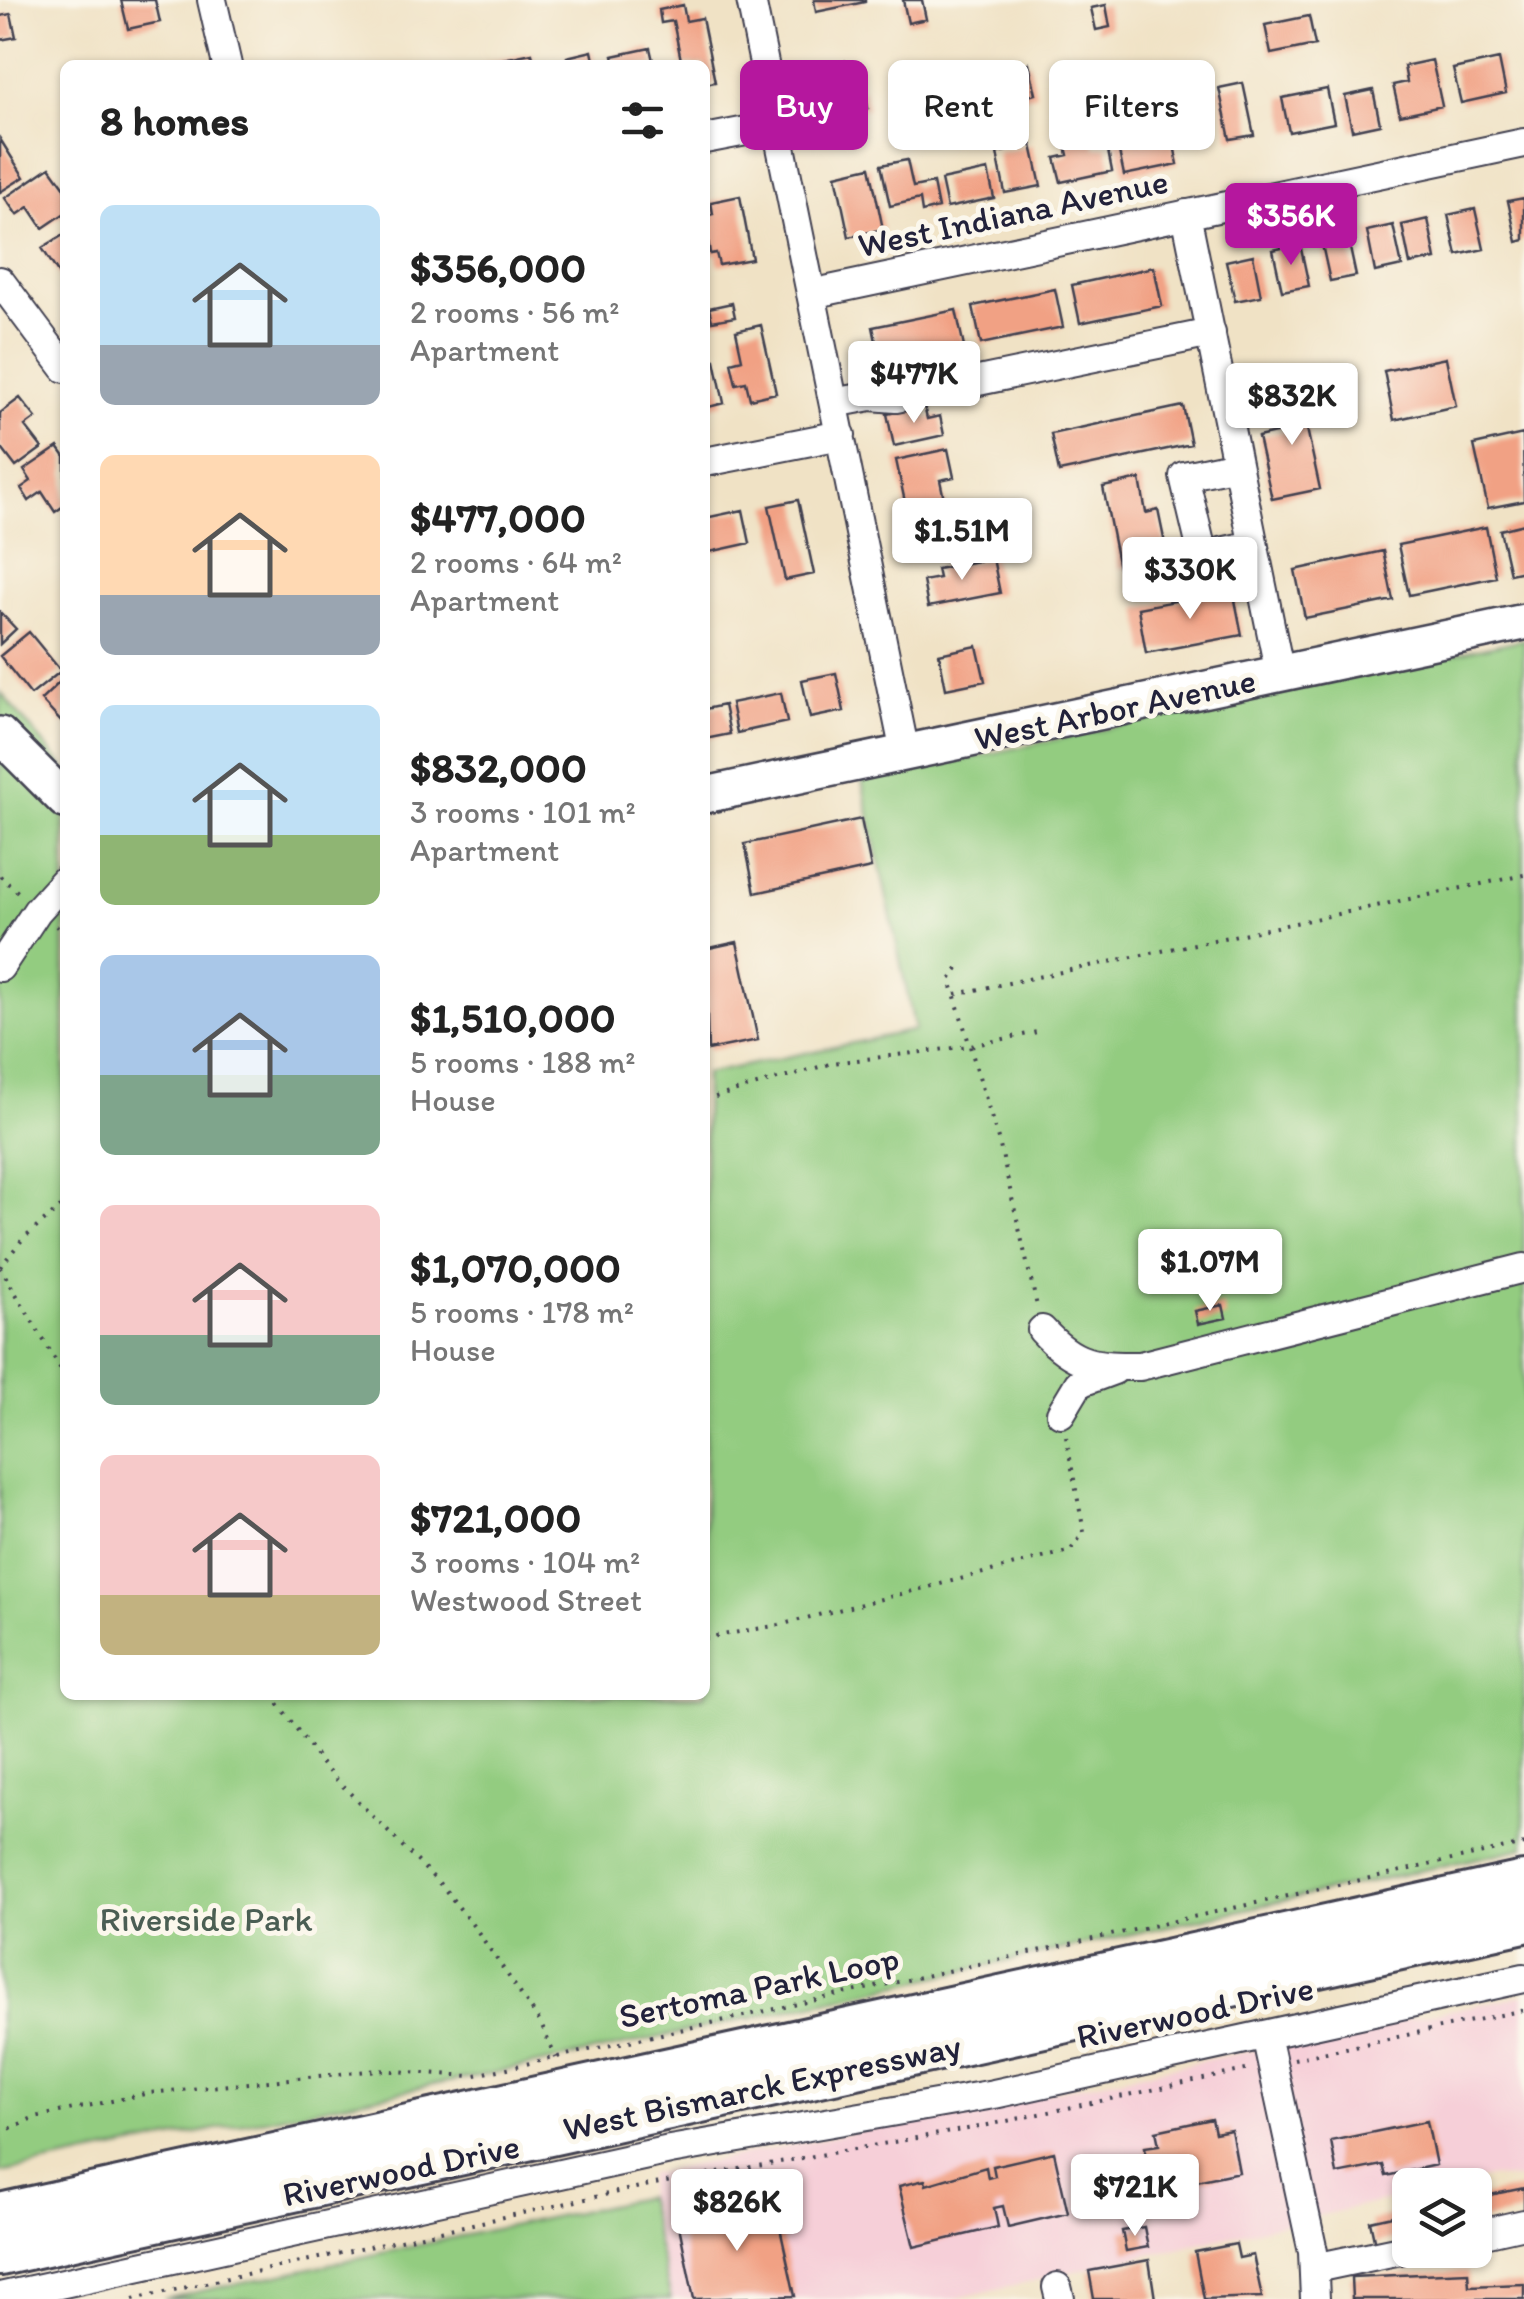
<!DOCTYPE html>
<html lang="en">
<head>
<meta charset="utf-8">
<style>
	body { margin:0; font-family:Itim,sans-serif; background:#f2f2f2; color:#222; height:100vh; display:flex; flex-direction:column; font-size:38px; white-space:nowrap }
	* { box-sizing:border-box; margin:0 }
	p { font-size:32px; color:#767676 }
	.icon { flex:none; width:55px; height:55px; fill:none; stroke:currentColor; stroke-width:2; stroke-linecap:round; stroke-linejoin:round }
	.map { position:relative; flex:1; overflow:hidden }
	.details { position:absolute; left:60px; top:60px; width:650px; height:1640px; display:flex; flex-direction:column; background:#fff; border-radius:15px; box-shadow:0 2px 8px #0004 }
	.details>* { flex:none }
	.top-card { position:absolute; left:740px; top:60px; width:632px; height:90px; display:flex; gap:20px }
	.buttons { position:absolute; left:1392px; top:2168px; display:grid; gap:20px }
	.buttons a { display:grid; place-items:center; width:100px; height:100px; border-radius:15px; background:#fff; box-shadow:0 2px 8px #0004; font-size:50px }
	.price { position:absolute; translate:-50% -85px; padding:0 22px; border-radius:10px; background:#fff; color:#222; font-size:32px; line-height:65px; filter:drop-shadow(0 2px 5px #0008) }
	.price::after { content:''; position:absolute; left:50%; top:60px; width:30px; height:22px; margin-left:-15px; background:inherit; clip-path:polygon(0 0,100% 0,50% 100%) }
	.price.active { background:#b5179e; color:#fff }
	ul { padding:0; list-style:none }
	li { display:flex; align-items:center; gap:30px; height:250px; padding:0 40px }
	li span { display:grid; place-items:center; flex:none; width:280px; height:200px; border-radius:15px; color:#555 }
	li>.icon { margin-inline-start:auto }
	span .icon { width:120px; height:120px; fill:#fffc; stroke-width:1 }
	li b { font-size:42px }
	h2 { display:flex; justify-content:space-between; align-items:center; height:120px; padding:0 40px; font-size:42px }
	.chip { padding:0 35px; border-radius:15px; background:#fff; box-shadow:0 2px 8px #0004; font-size:35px; line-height:90px }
	.chip.active { background:#b5179e; color:#fff }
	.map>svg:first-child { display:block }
</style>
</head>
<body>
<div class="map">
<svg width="1524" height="2299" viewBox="0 0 1524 2299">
	<rect width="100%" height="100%" fill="#fbf7ec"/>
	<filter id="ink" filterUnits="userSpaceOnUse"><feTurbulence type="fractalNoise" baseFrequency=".01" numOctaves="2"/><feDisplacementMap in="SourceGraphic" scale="20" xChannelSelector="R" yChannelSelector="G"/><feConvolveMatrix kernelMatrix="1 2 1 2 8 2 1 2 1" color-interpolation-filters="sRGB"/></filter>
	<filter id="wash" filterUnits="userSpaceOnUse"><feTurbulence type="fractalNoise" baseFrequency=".0048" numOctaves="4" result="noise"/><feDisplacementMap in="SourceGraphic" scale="40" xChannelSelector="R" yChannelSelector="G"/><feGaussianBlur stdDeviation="2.25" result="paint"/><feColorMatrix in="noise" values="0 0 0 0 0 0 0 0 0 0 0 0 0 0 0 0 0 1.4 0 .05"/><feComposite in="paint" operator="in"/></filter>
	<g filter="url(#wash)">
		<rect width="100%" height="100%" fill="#f0e2c5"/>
		<path fill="#f6cfd8" d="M 1524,1995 L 1524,2180 L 1493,2177 L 1456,2185 L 1410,2185 L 1410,2195 L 953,2299 L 671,2299 L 646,2197 L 649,2174 Z"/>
		<path fill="#93cc80" stroke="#5a775e" stroke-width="2.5" d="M 1524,639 L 1524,1848 L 562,2059 L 0,2173 L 0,692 L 65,769 L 65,1695 L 705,1695 L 705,1074 L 915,1030 L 862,781 Z
			M 646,2197 L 671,2299 L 164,2299 Z"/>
		<g id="blocks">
			<path fill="#f1a184" d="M 121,0 L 155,0 L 160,22 L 128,29 Z
				M 814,0 L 865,0 L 865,2 L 816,12 Z
				M 903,0 L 922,0 L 926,19 L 908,23 Z
				M 683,5 L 686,21 L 702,18 L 715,82 L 705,84 L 705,65 L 682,65 L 673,21 L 661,23 L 659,10 Z
				M 1106,5 L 1110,27 L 1096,30 L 1091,8 Z
				M 11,14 L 16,37 L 0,40 L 0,16 Z
				M 1309,16 L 1315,45 L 1271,54 L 1265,25 Z
				M 650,48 L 654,65 L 615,65 L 613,56 Z
				M 592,51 L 595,65 L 568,65 L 567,57 Z
				M 532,53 L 535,65 L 485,65 L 484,63 Z
				M 1499,59 L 1506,93 L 1461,103 L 1453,69 Z
				M 1432,60 L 1442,106 L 1400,115 L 1393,85 L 1407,82 L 1404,66 Z
				M 845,61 L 852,93 L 864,90 L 868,108 L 828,118 L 817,67 Z
				M 1029,63 L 1036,94 L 1009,100 L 1003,68 Z
				M 1148,73 L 1154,98 L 1112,107 L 1107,82 Z
				M 1243,83 L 1254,135 L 1230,139 L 1219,88 Z
				M 1327,89 L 1334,123 L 1289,132 L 1282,98 Z
				M 1373,90 L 1380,124 L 1352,130 L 1345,96 Z
				M 1169,122 L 1178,164 L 1124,175 L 1115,133 Z
				M 1093,136 L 1095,148 L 1107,146 L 1112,171 L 1061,182 L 1055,158 L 1068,155 L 1065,142 Z
				M 0,139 L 24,177 L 0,192 Z
				M 1032,145 L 1041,186 L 1005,193 L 997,153 Z
				M 907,160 L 913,187 L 933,183 L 938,208 L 922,212 L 920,199 L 890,206 L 881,165 Z
				M 50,167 L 65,188 L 65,213 L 43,228 L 29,207 L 17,215 L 5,198 Z
				M 870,167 L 883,229 L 849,237 L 836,175 Z
				M 988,170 L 994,198 L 947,208 L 941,180 Z
				M 740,196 L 752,259 L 719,265 L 716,253 L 710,254 L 705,216 L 713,214 L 711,202 Z
				M 1524,198 L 1524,240 L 1517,242 L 1508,201 Z
				M 1475,209 L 1484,249 L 1457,255 L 1448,215 Z
				M 1428,219 L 1436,259 L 1410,264 L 1402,225 Z
				M 1393,225 L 1402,266 L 1375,272 L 1367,231 Z
				M 65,234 L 65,284 L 42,248 Z
				M 1347,234 L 1356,276 L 1330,281 L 1321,240 Z
				M 1300,244 L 1309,286 L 1282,291 L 1273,250 Z
				M 1253,255 L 1261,296 L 1235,301 L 1226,261 Z
				M 1154,267 L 1162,306 L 1080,323 L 1072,285 Z
				M 1055,289 L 1063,327 L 981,344 L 973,306 Z
				M 732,303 L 735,317 L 712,321 L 709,308 Z
				M 956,310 L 964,347 L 881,365 L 873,327 Z
				M 761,325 L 776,393 L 750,399 L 746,382 L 736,384 L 731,362 L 742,359 L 736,331 Z
				M 1446,358 L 1456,406 L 1394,420 L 1384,371 Z
				M 715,360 L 724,403 L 705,408 L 705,362 Z
				M 1308,381 L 1317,422 L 1306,424 L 1320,489 L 1272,499 L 1258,437 L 1293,429 L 1284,387 Z
				M 20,398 L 36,418 L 25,426 L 42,448 L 16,467 L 0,446 L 0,413 Z
				M 924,406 L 927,419 L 940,416 L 944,435 L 894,446 L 887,414 Z
				M 1183,406 L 1191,444 L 1059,472 L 1051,434 Z
				M 1523,434 L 1524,501 L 1488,508 L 1474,445 Z
				M 58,447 L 65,457 L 65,505 L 55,512 L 42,492 L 29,501 L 21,488 L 31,481 L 24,470 Z
				M 948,449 L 954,477 L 940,480 L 946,508 L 908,516 L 896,460 Z
				M 1140,479 L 1146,513 L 1158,510 L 1168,558 L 1119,568 L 1103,487 Z
				M 798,500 L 814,574 L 785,580 L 769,506 Z
				M 743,510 L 750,543 L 705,553 L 705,518 Z
				M 962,512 L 964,522 L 978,519 L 984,551 L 946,560 L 943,546 L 919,551 L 913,523 Z
				M 1524,524 L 1524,571 L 1510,574 L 1500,530 Z
				M 1486,527 L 1496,577 L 1409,595 L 1398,545 Z
				M 1383,551 L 1393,600 L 1305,618 L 1295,570 Z
				M 993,558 L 1000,593 L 928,607 L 923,581 L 939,578 L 937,569 Z
				M 1233,590 L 1242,635 L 1146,653 L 1138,608 Z
				M 0,612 L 16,629 L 0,644 Z
				M 29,632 L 61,671 L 31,695 L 0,656 Z
				M 977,646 L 985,681 L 946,689 L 939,654 Z
				M 836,673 L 844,711 L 810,718 L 802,680 Z
				M 65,677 L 65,726 L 41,700 Z
				M 781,693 L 787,722 L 737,733 L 731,703 Z
				M 724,705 L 730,734 L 705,739 L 705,709 Z
				M 861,819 L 871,868 L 755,893 L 745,844 Z
				M 737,942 L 758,1040 L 708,1050 L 705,949 Z
				M 1223,1305 L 1226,1318 L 1198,1324 L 1195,1311 Z
				M 1212,2119 L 1215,2133 L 1231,2130 L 1239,2172 L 1154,2190 L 1145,2147 L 1159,2145 L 1156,2131 Z
				M 1427,2121 L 1436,2165 L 1386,2176 L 1383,2165 L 1337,2174 L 1331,2141 Z
				M 1054,2152 L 1068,2213 L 1008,2227 L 1003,2206 L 994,2208 L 998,2227 L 914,2247 L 899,2186 L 925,2180 L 926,2185 L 986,2167 L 988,2178 L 995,2176 L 993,2166 Z
				M 1524,2188 L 1524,2212 L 1475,2222 L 1475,2198 Z
				M 774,2201 L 795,2296 L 694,2299 L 678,2221 Z
				M 1410,2212 L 1410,2236 L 1375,2244 L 1370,2221 Z
				M 1144,2227 L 1148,2247 L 1126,2251 L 1122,2231 Z
				M 1236,2244 L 1239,2258 L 1253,2255 L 1262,2297 L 1204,2299 L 1195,2252 Z
				M 1149,2260 L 1155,2299 L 1094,2299 L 1089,2271 Z
				M 1468,2272 L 1469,2286 L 1524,2284 L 1524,2299 L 1352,2299 L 1351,2277 Z"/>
		</g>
	</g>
	<g filter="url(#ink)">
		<use href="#blocks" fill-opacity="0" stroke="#413f50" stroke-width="2.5"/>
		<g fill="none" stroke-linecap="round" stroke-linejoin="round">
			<defs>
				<path id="minor" d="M 212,0 L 227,65
					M 751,0 L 905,753
					M 705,139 L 778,125
					M 1186,214 L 1280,674
					M 0,281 L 65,368
					M 811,294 L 1524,143
					M 834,403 L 871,396 L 896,398 L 1211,333
					M 705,462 L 841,435
					M 1237,465 L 1184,476 L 1203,556 L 1253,545
					M 0,967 L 37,911 L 65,880
					M 1042,1330 C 1075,1366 1094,1366 1140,1366 L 1524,1268
					M 1061,1413 L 1079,1383 L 1114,1370
					M 1266,2035 L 1313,2252 L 1315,2299
					M 1475,2235 L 1524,2224
					M 1315,2268 L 1410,2248
					M 1057,2287 L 1060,2299
					M 0,2297 L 670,2150 L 994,2094 L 1524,1978"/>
				<path id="major" d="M 0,735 L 65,800
					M 705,795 L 1524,622"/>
				<path id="highway" d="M 0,2215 L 1524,1883
					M 0,2254 L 1524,1921"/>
			</defs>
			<use href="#minor" stroke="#413f50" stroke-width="32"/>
			<use href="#major" stroke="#413f50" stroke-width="40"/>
			<use href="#highway" stroke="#413f50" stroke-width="48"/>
			<path stroke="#413f50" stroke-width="4" stroke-dasharray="2.5 8" stroke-linecap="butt" d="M 0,876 L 19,893
				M 56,926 L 65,934
				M 958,968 L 950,980 L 1000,1146 L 1037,1306
				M 956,994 L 1524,875
				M 705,1100 L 833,1063 L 970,1046 L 1042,1031
				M 0,1267 L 65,1376
				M 0,1267 L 22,1240 L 65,1203
				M 705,1638 L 779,1625 L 1070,1551 L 1084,1532 L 1066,1437
				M 272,1695 L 325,1768 L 443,1887 L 478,1932 L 540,2022 L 556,2058
				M 1294,2059 L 1524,2010
				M 0,2133 L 35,2117 L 150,2093 L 378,2070 L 471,2076 L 1524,1844
				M 133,2299 L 649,2185 L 979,2127 L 1250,2069"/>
			<use href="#minor" stroke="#fff" stroke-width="28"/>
			<use href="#major" stroke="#fff" stroke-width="35"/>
			<use href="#highway" stroke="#fff" stroke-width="42"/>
		</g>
	</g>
	<g text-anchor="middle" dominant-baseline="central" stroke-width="10" stroke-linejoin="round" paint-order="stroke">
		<g font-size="35" fill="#22223b" stroke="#fbf7ec">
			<text transform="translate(1013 213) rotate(-12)">West Indiana Avenue</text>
			<text transform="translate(1115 709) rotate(-12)">West Arbor Avenue</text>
			<text transform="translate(759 1987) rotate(-12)">Sertoma Park Loop</text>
			<text transform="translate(1195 2012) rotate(-12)">Riverwood Drive</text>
			<text transform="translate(762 2087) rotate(-12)">West Bismarck Expressway</text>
			<text transform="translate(401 2170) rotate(-12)">Riverwood Drive</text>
		</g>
		<g font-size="35" fill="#4a5e53" stroke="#fbf7ec">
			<text x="206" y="1919">Riverside Park</text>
		</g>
	</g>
</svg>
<div class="buttons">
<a><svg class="icon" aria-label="layers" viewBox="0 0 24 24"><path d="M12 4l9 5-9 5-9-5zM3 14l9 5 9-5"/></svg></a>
</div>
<b class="price active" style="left:1291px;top:268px">$356K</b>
<b class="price" style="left:914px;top:426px">$477K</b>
<b class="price" style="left:1292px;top:448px">$832K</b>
<b class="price" style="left:962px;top:583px">$1.51M</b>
<b class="price" style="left:1190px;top:622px">$330K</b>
<b class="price" style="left:1210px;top:1314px">$1.07M</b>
<b class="price" style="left:1135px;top:2239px">$721K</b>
<b class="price" style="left:737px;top:2254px">$826K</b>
<div class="top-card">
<a class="chip active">Buy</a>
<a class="chip">Rent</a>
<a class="chip">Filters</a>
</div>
<section class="details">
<h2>8 homes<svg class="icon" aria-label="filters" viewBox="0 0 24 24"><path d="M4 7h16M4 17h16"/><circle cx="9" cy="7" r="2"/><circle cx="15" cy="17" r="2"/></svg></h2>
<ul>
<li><span style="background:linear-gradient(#bfe0f5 70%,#9aa5b1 0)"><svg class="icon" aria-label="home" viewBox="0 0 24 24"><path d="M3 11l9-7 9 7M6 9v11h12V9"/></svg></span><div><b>$356,000</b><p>2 rooms · 56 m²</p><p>Apartment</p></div></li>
<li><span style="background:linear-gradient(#ffd9b3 70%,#9aa5b1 0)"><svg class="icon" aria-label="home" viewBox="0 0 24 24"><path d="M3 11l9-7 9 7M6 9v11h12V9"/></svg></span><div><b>$477,000</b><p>2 rooms · 64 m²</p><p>Apartment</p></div></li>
<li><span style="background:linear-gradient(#bfe0f5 65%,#8fb573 0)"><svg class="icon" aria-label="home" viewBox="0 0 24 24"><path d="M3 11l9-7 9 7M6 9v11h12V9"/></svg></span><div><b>$832,000</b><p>3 rooms · 101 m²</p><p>Apartment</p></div></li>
<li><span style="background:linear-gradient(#a9c7e8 60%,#7fa58c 0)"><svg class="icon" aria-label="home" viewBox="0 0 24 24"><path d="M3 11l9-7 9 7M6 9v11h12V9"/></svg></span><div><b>$1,510,000</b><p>5 rooms · 188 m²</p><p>House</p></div></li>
<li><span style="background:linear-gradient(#f6c9c9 65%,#7fa58c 0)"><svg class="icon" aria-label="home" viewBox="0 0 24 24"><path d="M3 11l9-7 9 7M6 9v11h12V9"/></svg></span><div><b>$1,070,000</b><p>5 rooms · 178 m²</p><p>House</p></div></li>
<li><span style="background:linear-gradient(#f6c9c9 70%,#c2b280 0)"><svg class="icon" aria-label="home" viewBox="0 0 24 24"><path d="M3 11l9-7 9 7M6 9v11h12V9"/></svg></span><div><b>$721,000</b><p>3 rooms · 104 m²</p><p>Westwood Street</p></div></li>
</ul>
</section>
</div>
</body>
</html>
